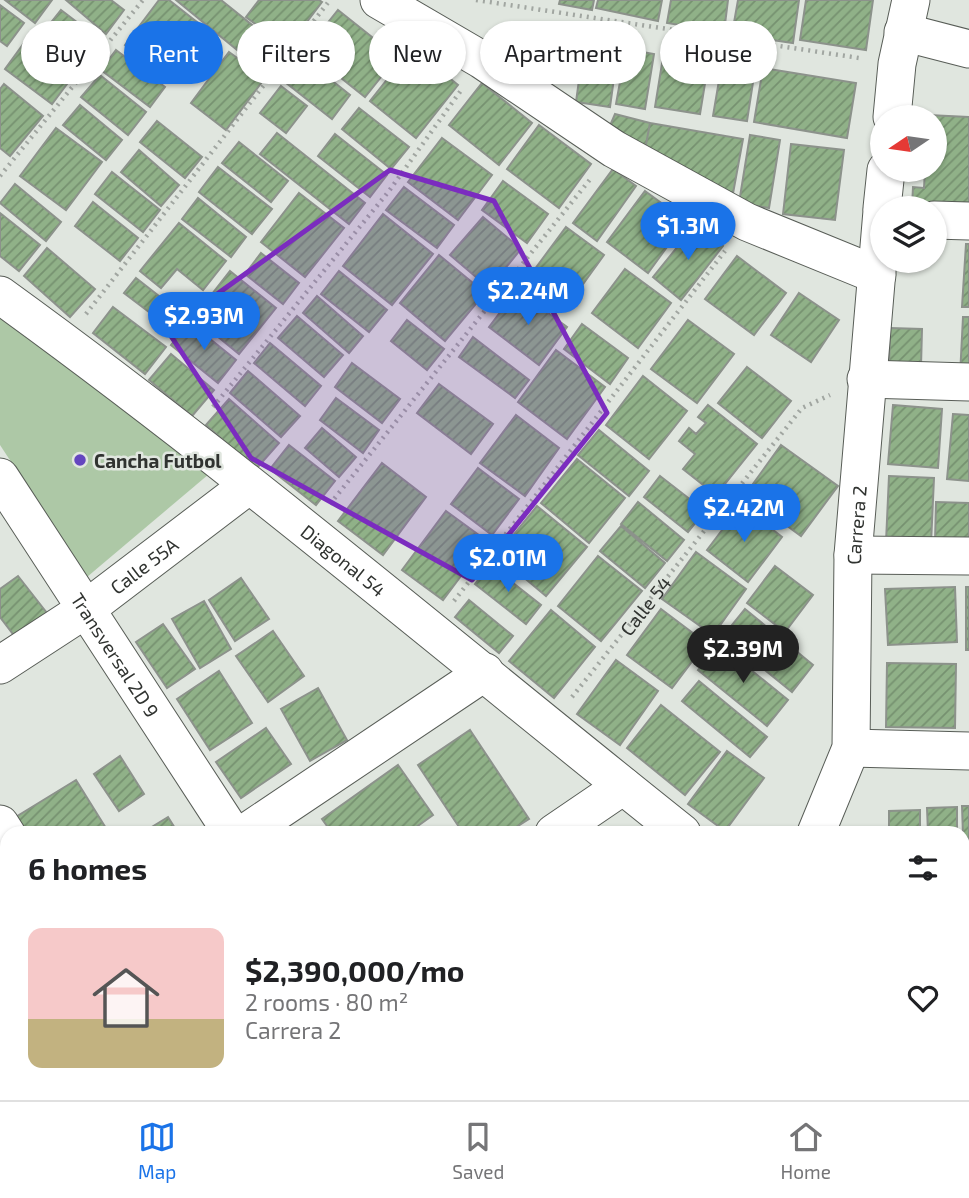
<!DOCTYPE html>
<html lang="en">
<head>
<meta charset="utf-8">
<style>
	body { margin:0; font-family:"Exo 2",sans-serif; background:#f6f6f6; color:#202124; height:100vh; display:flex; flex-direction:column; font-size:26px; white-space:nowrap }
	* { box-sizing:border-box; margin:0 }
	p { font-size:23px; color:#757577 }
	.icon { flex:none; width:38px; height:38px; fill:none; stroke:currentColor; stroke-width:2; stroke-linecap:round; stroke-linejoin:round }
	.map { position:relative; flex:1; overflow:hidden }
	.panel { position:absolute; left:0px; top:826px; width:970px; height:275px; display:flex; flex-direction:column; background:#fff; border-radius:21px 21px 0 0; box-shadow:0 2px 5px #0004 }
	.panel>* { flex:none }
	.guide { position:absolute; left:21px; top:21px; width:928px; height:63px; display:flex; gap:14px }
	.needle { width:46px; rotate:257deg }
	.fabs { position:absolute; left:870px; top:105px; display:grid; gap:14px }
	.fabs a { display:grid; place-items:center; width:77px; height:77px; border-radius:50%; background:#fff; box-shadow:0 2px 5px #0004; font-size:35px }
	.price { position:absolute; translate:-50% -60px; padding:0 16px; border-radius:24px; background:#1a73e8; color:#fff; font-size:23px; line-height:46px; filter:drop-shadow(0 2px 4px #0008) }
	.price::after { content:''; position:absolute; left:50%; top:42px; width:21px; height:16px; margin-left:-10px; background:inherit; clip-path:polygon(0 0,100% 0,50% 100%) }
	.price.on { background:#222; color:#fff }
	ul { padding:0; list-style:none }
	li { display:flex; align-items:center; gap:21px; height:175px; padding:0 28px }
	li+li { border-top:2px solid #e0e0e0 }
	li span { display:grid; place-items:center; flex:none; width:196px; height:140px; border-radius:14px; color:#555 }
	li>.icon { margin-inline-start:auto }
	span .icon { width:84px; height:84px; fill:#fffc; stroke-width:1 }
	li b { font-size:30px }
	h2 { display:flex; justify-content:space-between; align-items:center; height:84px; padding:0 28px; font-size:30px }
	.tag { padding:0 24px; border-radius:32px; background:#fff; box-shadow:0 2px 5px #0004; font-size:24px; line-height:63px }
	.tag.on { background:#1a73e8; color:#fff }
	.tab-bar { display:flex; justify-content:space-around; align-items:center; height:98px; border-top:2px solid #e0e0e0; background:#fff; font-size:19px; color:#757577 }
	.tab-bar a { display:grid; justify-items:center; gap:4px }
	.tab-bar .on { color:#1a73e8 }
	.map>svg:first-child { display:block }
</style>
</head>
<body>
<div class="map">
<svg width="969" height="1100" viewBox="0 0 969 1100">
	<defs>
		<pattern id="building-hatch" width="6" height="6" patternUnits="userSpaceOnUse" patternTransform="scale(1.75)"><rect width="6" height="6" fill="#90b188"/><path d="M-1 1l2-2M0 6l6-6M5 7l2-2" fill="none" stroke="#769170"/></pattern>
	</defs>
	<rect width="100%" height="100%" fill="#e0e6df"/>
	<path fill="#d3ddd0" d="M 0,856 L 7,867 L 7,1094 L 148,1094 L 152,1100 L 0,1100 Z"/>
	<path fill="#adc8a6" d="M 0,313 L 209,474 L 87,577 L 0,445 Z"/>
	<path fill="url(#building-hatch)" stroke="#8c928b" stroke-width="2" d="M 5,0 L 52,0 L 35,23 Z
		M 66,0 L 111,0 L 124,10 L 106,34 Z
		M 159,0 L 169,0 L 207,30 L 169,79 L 125,45 Z
		M 176,0 L 221,0 L 287,53 L 269,76 Z
		M 259,0 L 319,0 L 322,2 L 287,48 L 246,17 Z
		M 560,0 L 594,0 L 592,10 L 559,4 Z
		M 598,0 L 662,0 L 658,21 L 596,8 Z
		M 671,0 L 728,0 L 724,32 L 667,23 Z
		M 738,0 L 799,0 L 793,43 L 732,34 Z
		M 806,0 L 873,0 L 866,50 L 800,40 Z
		M 0,5 L 24,23 L 7,46 L 0,41 Z
		M 61,10 L 99,39 L 84,59 L 45,30 Z
		M 338,10 L 397,57 L 365,97 L 306,50 Z
		M 32,32 L 79,68 L 52,104 L 5,69 Z
		M 584,44 L 618,49 L 610,107 L 576,102 Z
		M 412,48 L 458,85 L 416,138 L 370,101 Z
		M 626,49 L 654,54 L 645,109 L 616,104 Z
		M 116,50 L 165,87 L 150,107 L 101,70 Z
		M 664,51 L 709,59 L 700,114 L 655,107 Z
		M 229,52 L 265,78 L 226,130 L 191,103 Z
		M 723,57 L 756,63 L 747,121 L 713,116 Z
		M 305,59 L 350,95 L 332,119 L 285,82 Z
		M 763,68 L 856,83 L 847,138 L 754,122 Z
		M 100,75 L 146,112 L 128,135 L 81,97 Z
		M 482,83 L 532,123 L 499,165 L 449,125 Z
		M 4,84 L 43,116 L 10,156 L 0,148 L 0,89 Z
		M 281,86 L 307,106 L 286,133 L 260,113 Z
		M 80,105 L 122,140 L 106,160 L 63,125 Z
		M 359,108 L 409,147 L 391,169 L 342,129 Z
		M 615,114 L 650,123 L 645,150 L 606,135 Z
		M 928,115 L 969,117 L 969,211 L 912,207 L 913,187 L 924,188 L 925,170 L 934,170 L 934,117 L 927,117 Z
		M 157,121 L 202,157 L 185,178 L 140,142 Z
		M 650,123 L 743,139 L 732,199 L 645,150 Z
		M 539,125 L 591,164 L 559,208 L 507,169 Z
		M 56,128 L 102,162 L 66,210 L 20,176 Z
		M 277,133 L 365,203 L 349,224 L 260,154 Z
		M 335,134 L 387,175 L 370,197 L 318,156 Z
		M 750,135 L 780,140 L 769,208 L 739,203 Z
		M 442,138 L 492,175 L 458,220 L 408,182 Z
		M 239,142 L 288,181 L 271,202 L 222,163 Z
		M 791,144 L 844,150 L 835,220 L 783,214 Z
		M 139,150 L 179,185 L 161,206 L 121,172 Z
		M 218,167 L 272,209 L 252,234 L 199,192 Z
		M 613,169 L 636,186 L 597,241 L 573,223 Z
		M 112,172 L 160,210 L 143,232 L 95,194 Z
		M 503,181 L 548,214 L 527,243 L 482,210 Z
		M 15,184 L 61,222 L 46,241 L 0,203 Z
		M 404,187 L 454,225 L 437,248 L 386,210 Z
		M 645,191 L 686,221 L 648,273 L 607,242 Z
		M 299,193 L 344,228 L 305,277 L 261,242 Z
		M 198,198 L 246,237 L 231,257 L 182,219 Z
		M 93,202 L 138,238 L 120,261 L 75,226 Z
		M 0,213 L 40,245 L 19,271 L 0,256 Z
		M 383,214 L 433,254 L 392,305 L 343,266 Z
		M 483,217 L 521,249 L 489,288 L 450,255 Z
		M 179,223 L 226,261 L 203,290 L 177,269 L 161,288 L 140,271 Z
		M 696,224 L 723,246 L 681,300 L 653,277 Z
		M 566,227 L 604,255 L 565,309 L 526,281 Z
		M 966,244 L 969,244 L 969,307 L 962,307 Z
		M 47,248 L 95,289 L 70,317 L 24,276 Z
		M 261,253 L 299,283 L 283,304 L 245,274 Z
		M 439,255 L 485,293 L 445,341 L 400,303 Z
		M 737,256 L 786,293 L 754,335 L 705,299 Z
		M 625,269 L 671,303 L 638,348 L 592,313 Z
		M 230,271 L 276,308 L 239,354 L 194,317 Z
		M 339,271 L 387,310 L 369,332 L 321,294 Z
		M 136,278 L 178,311 L 166,325 L 124,293 Z
		M 517,290 L 567,327 L 539,365 L 489,327 Z
		M 799,293 L 839,320 L 811,362 L 771,335 Z
		M 317,296 L 363,336 L 349,353 L 303,313 Z
		M 113,307 L 166,347 L 145,374 L 93,333 Z
		M 297,316 L 343,355 L 324,377 L 278,338 Z
		M 963,317 L 969,317 L 969,376 L 960,376 Z
		M 407,320 L 444,349 L 427,370 L 391,341 Z
		M 688,320 L 734,354 L 697,403 L 651,369 Z
		M 189,322 L 236,360 L 218,383 L 171,345 Z
		M 582,324 L 628,358 L 610,384 L 564,349 Z
		M 890,328 L 922,329 L 921,367 L 889,366 Z
		M 473,337 L 529,380 L 515,398 L 459,357 Z
		M 270,343 L 321,386 L 305,406 L 254,363 Z
		M 556,350 L 605,387 L 567,439 L 518,402 Z
		M 171,354 L 214,390 L 192,416 L 149,380 Z
		M 352,363 L 400,399 L 382,423 L 335,387 Z
		M 747,367 L 791,401 L 762,438 L 718,403 Z
		M 248,371 L 300,416 L 281,437 L 230,393 Z
		M 643,376 L 687,411 L 649,459 L 606,425 Z
		M 439,384 L 493,424 L 471,454 L 417,413 Z
		M 336,398 L 379,430 L 363,453 L 320,420 Z
		M 229,399 L 279,443 L 256,469 L 206,425 Z
		M 708,405 L 757,444 L 716,495 L 683,469 L 695,454 L 679,441 L 689,428 L 696,434 L 706,423 L 698,417 Z
		M 893,405 L 942,409 L 938,468 L 888,464 Z
		M 953,414 L 969,415 L 969,481 L 947,479 Z
		M 516,415 L 559,448 L 525,496 L 480,463 Z
		M 322,428 L 356,457 L 339,477 L 305,448 Z
		M 599,430 L 649,471 L 629,496 L 578,455 Z
		M 289,445 L 335,481 L 316,505 L 270,469 Z
		M 781,445 L 838,486 L 801,536 L 745,495 Z
		M 577,459 L 625,498 L 589,543 L 541,503 Z
		M 382,463 L 426,497 L 383,555 L 338,521 Z
		M 478,468 L 519,499 L 492,535 L 451,504 Z
		M 660,476 L 705,511 L 688,532 L 644,497 Z
		M 889,476 L 934,478 L 931,544 L 886,542 Z
		M 638,502 L 684,540 L 667,561 L 621,524 Z
		M 936,502 L 969,503 L 969,543 L 935,542 Z
		M 741,505 L 782,537 L 748,582 L 707,550 Z
		M 537,506 L 587,547 L 546,596 L 497,555 Z
		M 446,511 L 487,541 L 443,600 L 402,570 Z
		M 621,526 L 665,563 L 645,588 L 600,551 Z
		M 696,552 L 746,589 L 713,635 L 662,599 Z
		M 598,556 L 642,591 L 601,641 L 558,606 Z
		M 490,565 L 541,605 L 526,624 L 475,584 Z
		M 775,566 L 813,595 L 785,632 L 747,603 Z
		M 18,576 L 47,613 L 16,638 L 0,617 L 0,589 Z
		M 241,578 L 269,619 L 235,641 L 209,600 Z
		M 955,587 L 957,642 L 888,645 L 885,589 Z
		M 966,587 L 969,587 L 969,650 L 966,650 Z
		M 469,600 L 513,636 L 499,653 L 455,617 Z
		M 204,601 L 231,649 L 200,668 L 172,619 Z
		M 661,609 L 706,643 L 672,688 L 627,655 Z
		M 745,609 L 813,665 L 792,692 L 723,636 Z
		M 551,610 L 595,647 L 554,698 L 509,661 Z
		M 163,624 L 195,669 L 167,688 L 136,642 Z
		M 273,631 L 304,676 L 268,702 L 236,656 Z
		M 719,644 L 788,700 L 767,726 L 698,670 Z
		M 616,660 L 658,691 L 620,745 L 577,714 Z
		M 887,663 L 956,664 L 955,728 L 886,727 Z
		M 219,671 L 252,723 L 210,750 L 177,699 Z
		M 699,681 L 767,737 L 750,757 L 682,701 Z
		M 318,688 L 347,740 L 310,761 L 281,709 Z
		M 661,705 L 720,752 L 685,795 L 627,748 Z
		M 266,728 L 291,764 L 241,798 L 216,762 Z
		M 470,730 L 529,819 L 507,833 L 463,833 L 418,765 Z
		M 727,751 L 764,778 L 725,831 L 688,804 Z
		M 120,756 L 144,794 L 119,811 L 94,774 Z
		M 398,765 L 433,815 L 408,833 L 332,833 L 322,819 Z
		M 76,780 L 109,833 L 23,833 L 14,818 Z
		M 962,806 L 969,806 L 969,865 L 964,865 Z
		M 957,807 L 957,833 L 928,833 L 927,808 Z
		M 920,810 L 920,833 L 889,833 L 889,811 Z
		M 168,817 L 178,833 L 142,833 Z
		M 962,878 L 969,878 L 969,935 L 962,935 Z
		M 969,982 L 969,1015 L 962,1015 L 962,983 Z
		M 223,1094 L 250,1094 L 254,1100 L 213,1100 Z
		M 273,1094 L 327,1094 L 317,1100 L 277,1100 Z
		M 422,1094 L 457,1094 L 447,1100 L 426,1100 Z
		M 645,1094 L 708,1094 L 711,1100 L 649,1100 Z
		M 746,1094 L 796,1094 L 800,1100 L 737,1100 Z"/>
	<g fill="none" stroke-linecap="round" stroke-linejoin="round">
		<defs>
			<g id="minor">
				<path d="M 379,0 L 482,60 L 614,149 L 747,222 L 877,275"/>
				<path d="M 903,32 L 969,49"/>
				<path d="M 892,117 L 897,64 L 911,0"/>
				<path d="M 882,208 L 886,170"/>
				<path d="M 934,220 L 969,221"/>
				<path id="s2" d="M 0,295 C 235,465 456,653 682,833"/>
				<path d="M 866,379 L 969,382"/>
				<path id="s3" d="M 0,477 L 232,833"/>
				<path d="M 853,555 L 969,556"/>
				<path id="s4" d="M 0,665 L 86,609 L 249,485"/>
				<path d="M 851,748 L 969,751"/>
				<path d="M 0,824 L 7,835"/>
				<path d="M 245,833 L 485,672"/>
				<path d="M 554,833 L 623,786"/>
				<path id="s5" d="M 816,833 L 851,748 L 853,555 L 882,211"/>
				<path d="M 962,962 L 969,962"/>
				<path d="M 962,1087 L 969,1099"/>
				<path d="M 170,1094 L 174,1100"/>
				<path d="M 401,1094 L 405,1100"/>
				<path d="M 613,1094 L 617,1100"/>
				<path d="M 506,1100 L 516,1094"/>
				<path d="M 932,1100 L 942,1094"/>
			</g>
		</defs>
		<use href="#minor" stroke="#585d57" stroke-width="39"/>
		<g stroke="#a1a6a1" stroke-width="4.5" stroke-dasharray="2 5" stroke-linecap="butt">
			<path d="M 476,0 L 859,58"/>
			<path d="M 0,176 L 143,0"/>
			<path d="M 86,314 L 330,0"/>
			<path d="M 213,407 L 389,191 L 462,89"/>
			<path d="M 330,504 L 592,177"/>
			<path d="M 454,601 L 725,251"/>
			<path id="s1" d="M 572,697 L 802,408 L 830,395"/>
		</g>
		<use href="#minor" stroke="#fff" stroke-width="37"/>
	</g>
	<path fill="#7b2cbf" fill-opacity="0.2" stroke="#7b2cbf" stroke-width="5" stroke-linejoin="round" d="M 390,170 L 494,201 L 607,413 L 472,580 L 251,458 L 167,330 Z"/>
	<circle fill="#6446bf" stroke="#e0e6df" stroke-width="2.5" cx="80" cy="460" r="7"/>
	<g text-anchor="middle" dominant-baseline="central" stroke-width="5" stroke-linejoin="round" paint-order="stroke">
		<g font-size="19" font-weight="bold" fill="#303330" stroke="#e0e6df" text-anchor="start">
			<text x="94" y="460">Cancha Futbol</text>
		</g>
		<g font-size="19" fill="#303330" stroke="#e0e6df">
			<text stroke="none"><textPath href="#s5" startOffset="315">Carrera 2</textPath></text>
			<text stroke="none"><textPath href="#s2" startOffset="434">Diagonal 54</textPath></text>
			<text stroke="none"><textPath href="#s4" startOffset="175">Calle 55A</textPath></text>
			<text stroke="none"><textPath href="#s1" startOffset="117">Calle 54</textPath></text>
			<text stroke="none"><textPath href="#s3" startOffset="212">Transversal 2D 9</textPath></text>
		</g>
	</g>
</svg>
<div class="fabs">
<a><svg class="needle" viewBox="-14 -14 28 28"><path d="M0-13l5 13h-10z" fill="#e53935"/><path d="M0 13l5-13h-10z" fill="#757577"/></svg></a>
<a><svg class="icon" aria-label="layers" viewBox="0 0 24 24"><path d="M12 4l9 5-9 5-9-5zM3 14l9 5 9-5"/></svg></a>
</div>
<b class="price" style="left:688px;top:262px">$1.3M</b>
<b class="price" style="left:528px;top:327px">$2.24M</b>
<b class="price" style="left:204px;top:352px">$2.93M</b>
<b class="price" style="left:744px;top:544px">$2.42M</b>
<b class="price" style="left:508px;top:594px">$2.01M</b>
<b class="price on" style="left:743px;top:685px">$2.39M</b>
<div class="guide">
<a class="tag">Buy</a>
<a class="tag on">Rent</a>
<a class="tag">Filters</a>
<a class="tag">New</a>
<a class="tag">Apartment</a>
<a class="tag">House</a>
</div>
<section class="panel">
<h2>6 homes<svg class="icon" aria-label="filters" viewBox="0 0 24 24"><path d="M4 7h16M4 17h16"/><circle cx="9" cy="7" r="2"/><circle cx="15" cy="17" r="2"/></svg></h2>
<ul>
<li><span style="background:linear-gradient(#f6c9c9 65%,#c2b280 0)"><svg class="icon" aria-label="home" viewBox="0 0 24 24"><path d="M3 11l9-7 9 7M6 9v11h12V9"/></svg></span><div><b>$2,390,000/mo</b><p>2 rooms · 80 m²</p><p>Carrera 2</p></div><svg class="icon" aria-label="heart" viewBox="0 0 24 24"><path d="M12 20l-8-8c-3-5 5-10 8-4 3-6 11-1 8 4z"/></svg></li>
</ul>
</section>
</div>
<nav class="tab-bar">
<a class="on"><svg class="icon" aria-label="map" viewBox="0 0 24 24"><path d="M3 6l6-2 6 2 6-2v14l-6 2-6-2-6 2zM9 4v14M15 6v14"/></svg>Map</a>
<a><svg class="icon" aria-label="saved" viewBox="0 0 24 24"><path d="M7 4h10v16l-5-4-5 4z"/></svg>Saved</a>
<a><svg class="icon" aria-label="home" viewBox="0 0 24 24"><path d="M3 11l9-7 9 7M6 9v11h12V9"/></svg>Home</a>
</nav>
</body>
</html>
